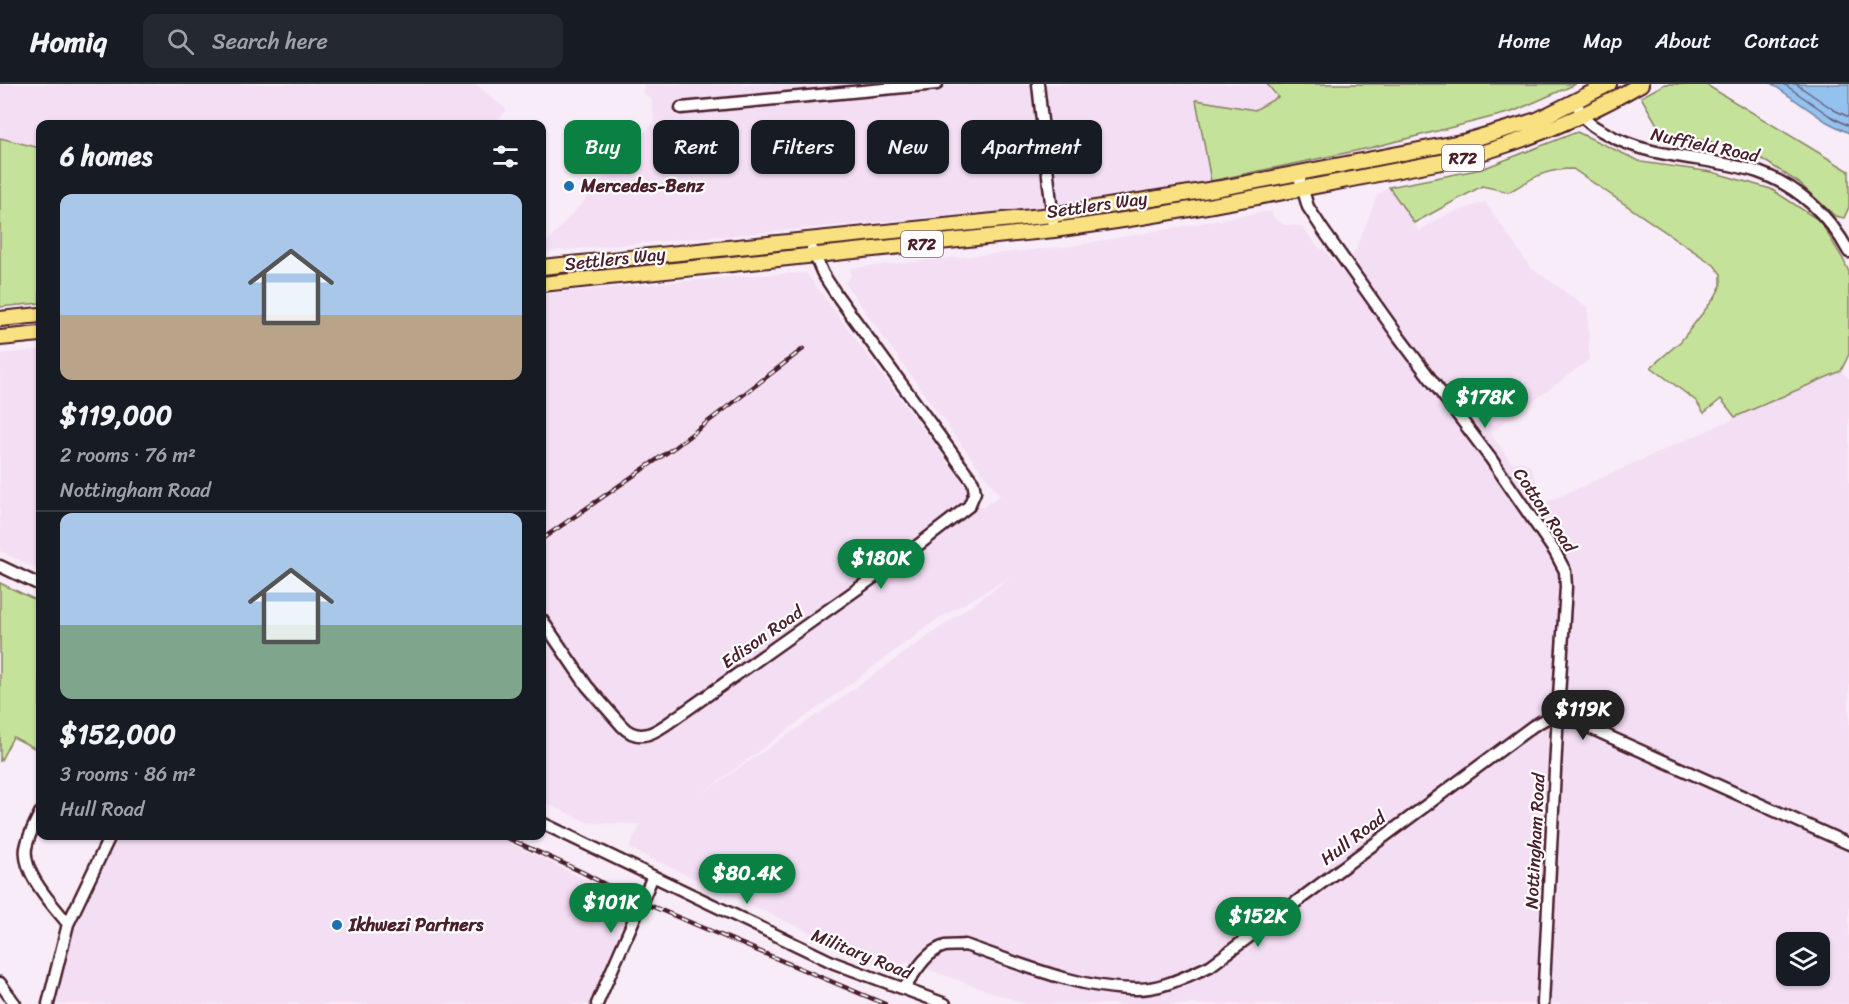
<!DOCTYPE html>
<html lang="en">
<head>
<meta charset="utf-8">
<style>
	body { margin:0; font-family:Sriracha,sans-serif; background:#242831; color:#f1f3f6; height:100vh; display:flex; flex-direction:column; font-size:22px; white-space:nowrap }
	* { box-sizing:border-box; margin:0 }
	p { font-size:20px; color:#9ea1a6 }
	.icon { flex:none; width:33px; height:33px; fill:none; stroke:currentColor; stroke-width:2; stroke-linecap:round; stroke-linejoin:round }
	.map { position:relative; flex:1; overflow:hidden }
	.sheet { position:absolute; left:36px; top:36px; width:510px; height:720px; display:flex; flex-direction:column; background:#171b24; border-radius:12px; box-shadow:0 2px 4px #0004 }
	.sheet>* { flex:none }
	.guide { position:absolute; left:564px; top:36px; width:570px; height:54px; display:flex; gap:12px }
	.buttons { position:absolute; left:1776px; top:848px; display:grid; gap:12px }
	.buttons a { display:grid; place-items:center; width:54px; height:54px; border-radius:12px; background:#171b24; box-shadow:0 2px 4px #0004; font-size:30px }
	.price { position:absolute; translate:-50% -51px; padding:0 14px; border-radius:21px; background:#0b8043; color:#fff; font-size:20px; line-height:39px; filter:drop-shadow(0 2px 3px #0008) }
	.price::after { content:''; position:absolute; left:50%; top:36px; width:18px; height:14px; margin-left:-9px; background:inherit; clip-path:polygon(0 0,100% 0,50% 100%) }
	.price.selected { background:#222; color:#fff }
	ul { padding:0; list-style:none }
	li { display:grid; align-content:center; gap:12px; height:318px; padding:0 24px }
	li+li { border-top:2px solid #363941 }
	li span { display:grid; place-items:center; height:186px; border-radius:12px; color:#555 }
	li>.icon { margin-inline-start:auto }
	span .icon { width:108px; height:108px; fill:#fffc; stroke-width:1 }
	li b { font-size:26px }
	h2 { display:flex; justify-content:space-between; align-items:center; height:72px; padding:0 24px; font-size:26px }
	.chip { padding:0 21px; border-radius:12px; background:#171b24; box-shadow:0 2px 4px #0004; font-size:21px; line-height:54px }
	.chip.selected { background:#0b8043; color:#fff }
	header { display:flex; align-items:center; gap:36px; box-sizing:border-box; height:84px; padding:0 30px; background:#171b24; border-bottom:2px solid #363941 }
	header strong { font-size:28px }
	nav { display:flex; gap:33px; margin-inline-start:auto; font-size:21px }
	.search { width:420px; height:54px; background:#242831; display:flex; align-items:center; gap:15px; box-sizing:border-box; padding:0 21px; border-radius:12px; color:#9ea1a6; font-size:22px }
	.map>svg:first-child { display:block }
</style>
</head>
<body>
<header>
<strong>Homiq</strong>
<div class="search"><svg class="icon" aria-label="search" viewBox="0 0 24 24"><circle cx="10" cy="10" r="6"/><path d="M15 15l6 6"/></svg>Search here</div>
<nav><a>Home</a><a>Map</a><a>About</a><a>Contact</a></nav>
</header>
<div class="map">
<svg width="1849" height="920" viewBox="0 0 1849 920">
	<rect width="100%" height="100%" fill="#f8ecf8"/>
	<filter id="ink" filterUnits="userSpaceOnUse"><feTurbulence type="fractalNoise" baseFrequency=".0167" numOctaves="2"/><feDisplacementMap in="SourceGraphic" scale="12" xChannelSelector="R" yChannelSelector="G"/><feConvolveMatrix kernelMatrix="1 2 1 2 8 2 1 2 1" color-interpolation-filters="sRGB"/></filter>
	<g filter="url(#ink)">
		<path fill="#f3def3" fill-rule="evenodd" d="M 0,0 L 475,0 L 507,26 L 494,40 L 40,40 L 40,64 L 0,54 Z
			M 644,0 L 1267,0 L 1278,13 L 1255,26 L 1196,16 L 1211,97 L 1034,124 L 542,168 L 542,164 L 654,38 L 652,16 L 644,9 Z
			M 1389,103 L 1419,147 L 1443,132 L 1485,118 L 1530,183 L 1588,224 L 1589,276 L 1490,349 L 1512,379 L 1521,377 L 1530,382 L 1545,419 L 1841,287 L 1849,295 L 1849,920 L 1025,920 L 907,878 L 891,886 L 629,764 L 641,740 L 589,739 L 542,717 L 542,210 L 742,192 L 806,189 L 982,424 L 1000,411 L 949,345 L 949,342 L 944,335 L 937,328 L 845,199 L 851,192 L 851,184 L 1072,162 L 1263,128 L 1271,128 L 1275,135 L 1284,141 L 1301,142 L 1319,164 L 1323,165 L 1337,182 L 1354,170 L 1378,110 ZM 1014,491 L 840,615 L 697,713 L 939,534 ZM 1786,858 L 1820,858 L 1820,891 L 1786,891 Z
			M 40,266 L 40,486 L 0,467 L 0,270 Z
			M 119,752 L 496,752 L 570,788 L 629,823 L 589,920 L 56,920 L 70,854 Z"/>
		<path fill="#c5e29a" stroke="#888062" stroke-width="1.5" d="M 1267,0 L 1576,0 L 1512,28 L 1374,63 L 1211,97 L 1196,16 L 1255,26 L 1278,13 Z
			M 1665,0 L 1705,0 L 1849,87 L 1849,123 L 1844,134 L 1835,132 L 1798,98 L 1754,70 L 1708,57 L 1663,51 L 1641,13 Z
			M 1577,48 L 1641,78 L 1712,88 L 1771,105 L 1820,137 L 1843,175 L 1849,188 L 1849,270 L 1841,287 L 1735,333 L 1721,315 L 1704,329 L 1696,317 L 1651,283 L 1681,257 L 1715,213 L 1721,201 L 1721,190 L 1714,181 L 1573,85 C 1544,85 1533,94 1509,108 L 1482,102 L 1414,139 L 1389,103 L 1482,85 Z
			M 0,54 L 40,64 L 40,219 L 0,223 Z
			M 0,499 L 40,518 L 40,667 L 13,653 L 0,678 Z"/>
		<path fill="#94c2ef" stroke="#7681a1" stroke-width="1.5" d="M 1772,0 L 1849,0 L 1849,49 L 1827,38 Z"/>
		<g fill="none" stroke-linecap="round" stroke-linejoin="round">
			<path stroke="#686079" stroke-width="1.5" d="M 1784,0 L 1830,32 L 1849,42
				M 1796,0 L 1834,26 L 1849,33"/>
			<defs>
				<path id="minor" d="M 1038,0 L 1053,137
					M 1576,18 C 1579,25 1582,32 1587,37 C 1593,43 1600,46 1607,50 C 1653,76 1709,72 1758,88 C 1798,102 1829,131 1849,168
					M 681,24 L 937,0
					M 0,482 L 40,501
					M 542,536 L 587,602 L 622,642 C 643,664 664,641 684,628 L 904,472 L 969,422 L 975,408 L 973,398 L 836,210 L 823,190 L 812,165
					M 40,729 C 35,740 28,752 26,764 C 22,789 53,821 68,840
					M 542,739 L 834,879 L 945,920
					M 0,899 L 15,920
					M 904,905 C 914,890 926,867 945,862 C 951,861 959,862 965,861 C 1018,879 1079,905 1135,905 C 1161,906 1187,892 1210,882 L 1533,642 L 1558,628 L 1566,503 L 1565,487 L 1555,468 L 1491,375 L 1399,253 L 1323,146 L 1308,123 L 1298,89
					M 48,920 L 68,840 L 110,752
					M 597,920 L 653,792
					M 1543,920 L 1558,628 L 1590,644 L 1849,760"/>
				<path id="major" d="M 542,183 L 1052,131 L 1221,104 L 1466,57 L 1537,36 L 1609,0
					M 542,200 L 1054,146 C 1191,128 1327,99 1463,74 C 1526,57 1585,33 1641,0
					M 0,235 L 40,231
					M 0,254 L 40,250"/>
			</defs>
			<use href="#minor" stroke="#4a1f2b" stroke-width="15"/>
			<use href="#major" stroke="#4a1f2b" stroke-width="18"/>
			<use href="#minor" stroke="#fff" stroke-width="10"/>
			<use href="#major" stroke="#f9e181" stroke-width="14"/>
			<defs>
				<path id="rail" d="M 542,455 L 675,363 L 803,265
					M 503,752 L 582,788 L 625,811 L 885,920"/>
			</defs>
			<use href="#rail" stroke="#4a1f2b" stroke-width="4.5"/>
			<use href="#rail" stroke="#fff" stroke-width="2" stroke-dasharray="7" stroke-linecap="butt"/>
		</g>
	</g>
	<g fill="#1f6fb2" stroke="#fff" stroke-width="2">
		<circle cx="569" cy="102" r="6"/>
		<circle cx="337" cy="841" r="6"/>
	</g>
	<g text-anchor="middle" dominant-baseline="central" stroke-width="4.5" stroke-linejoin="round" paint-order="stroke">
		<g fill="#fff" stroke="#80626b" stroke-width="1.5">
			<rect x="1442" y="61" width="42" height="26" rx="4.5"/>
			<rect x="901" y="147" width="42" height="26" rx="4.5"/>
		</g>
		<g font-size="16" font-weight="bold" fill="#4a1f2b">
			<text x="1463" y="74">R72</text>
			<text x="922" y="160">R72</text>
		</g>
		<g font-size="18" fill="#4a1f2b" stroke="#fff">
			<text transform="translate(1705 61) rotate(12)">Nuffield Road</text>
			<text transform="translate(1097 121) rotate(-8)">Settlers Way</text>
			<text transform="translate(615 175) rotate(-6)">Settlers Way</text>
			<text transform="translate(1545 426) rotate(56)">Cotton Road</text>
			<text transform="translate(762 553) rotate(-35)">Edison Road</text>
			<text transform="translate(1353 754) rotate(-37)">Hull Road</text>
			<text transform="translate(1535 757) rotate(-87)">Nottingham Road</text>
			<text transform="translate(862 870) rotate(22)">Military Road</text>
		</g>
		<g font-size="18" font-weight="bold" fill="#4a1f2b" stroke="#fff" text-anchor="start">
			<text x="581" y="102">Mercedes-Benz</text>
			<text x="349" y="841">Ikhwezi Partners</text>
		</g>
	</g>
</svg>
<div class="buttons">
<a><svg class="icon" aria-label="layers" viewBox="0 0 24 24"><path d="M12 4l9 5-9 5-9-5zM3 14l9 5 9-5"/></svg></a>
</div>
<b class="price" style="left:1485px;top:345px">$178K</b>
<b class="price" style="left:881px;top:506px">$180K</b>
<b class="price selected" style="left:1583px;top:657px">$119K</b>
<b class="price" style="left:747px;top:821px">$80.4K</b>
<b class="price" style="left:611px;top:850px">$101K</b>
<b class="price" style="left:1258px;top:864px">$152K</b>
<div class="guide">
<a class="chip selected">Buy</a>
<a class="chip">Rent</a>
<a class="chip">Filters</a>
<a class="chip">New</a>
<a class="chip">Apartment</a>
</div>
<section class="sheet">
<h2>6 homes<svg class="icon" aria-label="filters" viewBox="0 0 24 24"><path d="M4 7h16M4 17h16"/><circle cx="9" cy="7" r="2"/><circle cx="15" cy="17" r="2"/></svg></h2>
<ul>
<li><span style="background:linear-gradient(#a9c7e8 65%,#b9a48a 0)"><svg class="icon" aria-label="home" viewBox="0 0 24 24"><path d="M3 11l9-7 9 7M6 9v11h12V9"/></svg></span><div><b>$119,000</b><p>2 rooms · 76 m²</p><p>Nottingham Road</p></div></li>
<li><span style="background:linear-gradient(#a9c7e8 60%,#7fa58c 0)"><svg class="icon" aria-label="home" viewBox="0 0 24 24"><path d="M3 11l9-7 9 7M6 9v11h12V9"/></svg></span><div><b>$152,000</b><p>3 rooms · 86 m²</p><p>Hull Road</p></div></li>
</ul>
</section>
</div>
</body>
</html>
